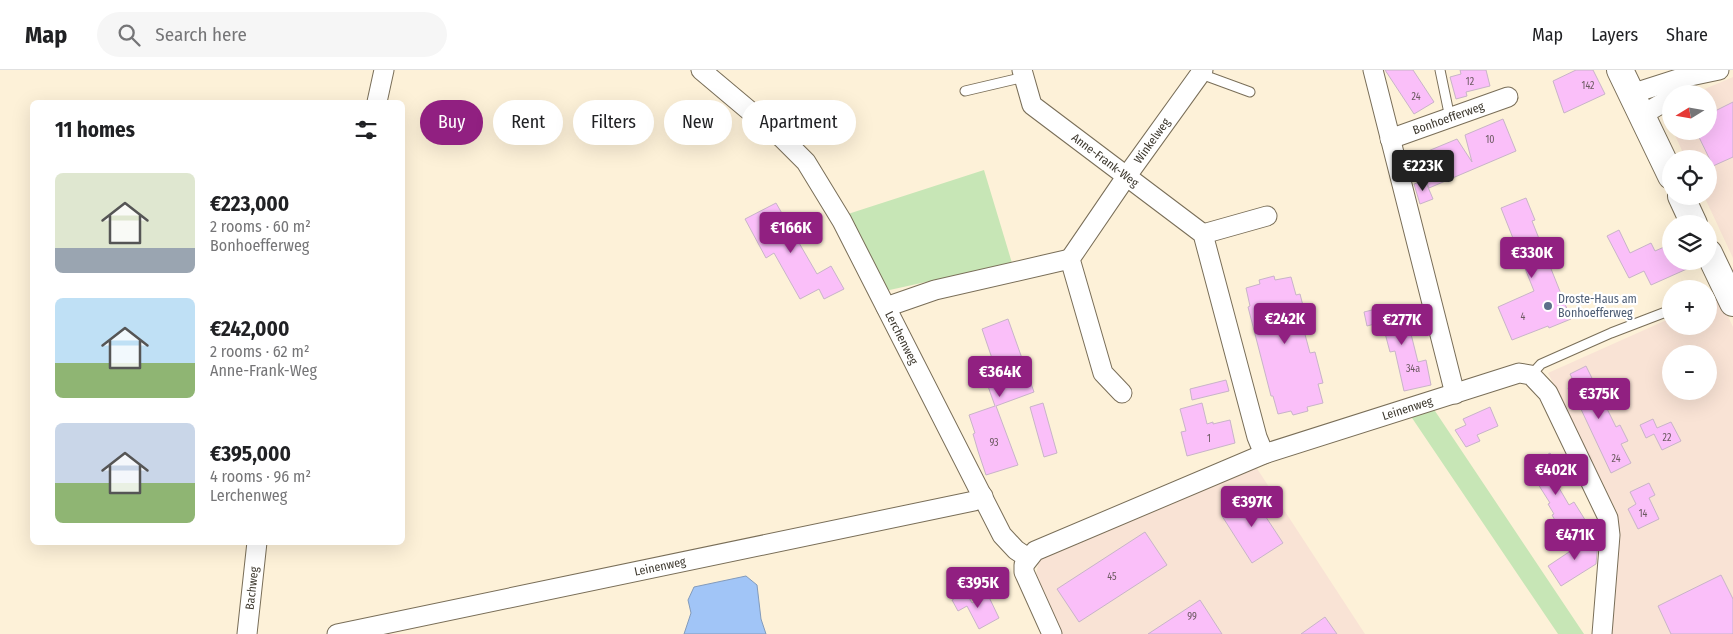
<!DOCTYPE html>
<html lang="en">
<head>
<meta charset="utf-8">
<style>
	body { margin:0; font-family:"Fira Sans Condensed",sans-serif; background:#f6f6f6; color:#202124; height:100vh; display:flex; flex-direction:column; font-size:19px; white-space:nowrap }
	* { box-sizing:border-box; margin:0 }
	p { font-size:16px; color:#757577 }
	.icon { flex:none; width:28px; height:28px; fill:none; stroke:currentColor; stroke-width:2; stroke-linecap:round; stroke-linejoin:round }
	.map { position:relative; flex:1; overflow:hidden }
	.details { position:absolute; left:30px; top:30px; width:375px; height:445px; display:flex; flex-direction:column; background:#fff; border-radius:8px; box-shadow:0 5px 20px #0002 }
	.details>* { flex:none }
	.hud { position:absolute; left:420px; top:30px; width:475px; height:45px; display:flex; gap:10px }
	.needle { width:32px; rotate:259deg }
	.buttons { position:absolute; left:1662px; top:15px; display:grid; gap:10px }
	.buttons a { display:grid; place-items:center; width:55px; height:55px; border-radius:50%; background:#fff; box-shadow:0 5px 20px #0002; font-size:25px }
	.price { position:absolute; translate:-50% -42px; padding:0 11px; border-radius:5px; background:#912081; color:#fff; font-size:16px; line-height:32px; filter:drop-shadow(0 1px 2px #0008) }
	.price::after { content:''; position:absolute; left:50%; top:30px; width:15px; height:11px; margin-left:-8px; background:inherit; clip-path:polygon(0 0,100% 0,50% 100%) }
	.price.active { background:#222; color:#fff }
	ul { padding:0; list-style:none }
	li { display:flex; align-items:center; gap:15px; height:125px; padding:0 25px }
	li span { display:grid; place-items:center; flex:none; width:140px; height:100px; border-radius:8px; color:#555 }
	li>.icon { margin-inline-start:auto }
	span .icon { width:60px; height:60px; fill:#fffc; stroke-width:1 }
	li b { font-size:21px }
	h2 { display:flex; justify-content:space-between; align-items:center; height:60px; padding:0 25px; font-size:21px }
	.chip { padding:0 18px; border-radius:22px; background:#fff; box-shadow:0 5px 20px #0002; font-size:18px; line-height:45px }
	.chip.active { background:#912081; color:#fff }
	header { display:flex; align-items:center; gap:30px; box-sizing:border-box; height:70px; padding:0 25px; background:#fff; border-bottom:1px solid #e0e0e0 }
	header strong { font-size:24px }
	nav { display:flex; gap:28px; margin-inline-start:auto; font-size:18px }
	.search { width:350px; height:45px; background:#f6f6f6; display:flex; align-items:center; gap:12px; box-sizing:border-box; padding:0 18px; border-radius:28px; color:#757577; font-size:19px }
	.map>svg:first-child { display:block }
</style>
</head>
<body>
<header>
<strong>Map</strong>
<div class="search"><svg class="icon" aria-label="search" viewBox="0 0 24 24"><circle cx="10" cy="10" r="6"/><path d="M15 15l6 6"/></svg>Search here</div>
<nav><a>Map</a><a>Layers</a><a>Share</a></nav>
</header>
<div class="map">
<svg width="1733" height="564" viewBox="0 0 1733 564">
	<rect width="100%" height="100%" fill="#fdf1d8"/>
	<path fill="#f9e3d5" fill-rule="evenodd" d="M 1733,7 L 1733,188 L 1704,126 L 1709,126 L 1709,89 L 1686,89 L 1673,61 L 1709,61 L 1709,24 L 1693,24 Z
		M 1719,227 L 1733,257 L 1733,564 L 1612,564 L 1611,557 L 1617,481 L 1618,444 L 1548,303 L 1671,248 L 1671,256 L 1709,256 L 1709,232 ZM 1671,284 L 1709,284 L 1709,321 L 1671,321 Z
		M 1254,394 L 1365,564 L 1062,564 L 1036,505 L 1039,489 Z"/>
	<path fill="#c7e6b6" d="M 984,100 L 1012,193 L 885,221 L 848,144 Z
		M 1433,338 L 1584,564 L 1558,564 L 1410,345 Z"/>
	<path fill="#a1c5f7" stroke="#839bbb" d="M 746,506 L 757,515 L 761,549 L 766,564 L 684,564 L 691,543 L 688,530 L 694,517 Z"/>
	<path fill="#fabff9" stroke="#c8b4c8" d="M 1385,0 L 1413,0 L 1434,32 L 1414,44 Z
		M 1460,0 L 1486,0 L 1490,16 L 1466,22 L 1467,26 L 1456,29 L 1450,7 L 1461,4 Z
		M 1576,0 L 1593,0 L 1605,24 L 1564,43 L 1553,11 Z
		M 1733,32 L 1733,87 L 1713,96 L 1696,61 L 1709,61 L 1709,44 Z
		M 1503,49 L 1516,81 L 1429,118 L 1416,86 L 1457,69 L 1472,92 L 1465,65 Z
		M 1425,110 L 1433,129 L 1420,134 L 1414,114 Z
		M 1526,128 L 1535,150 L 1532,151 L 1571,249 L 1549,258 L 1548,256 L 1512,270 L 1498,237 L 1534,221 L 1501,138 Z
		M 776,133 L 817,204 L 831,196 L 844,219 L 824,229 L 819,219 L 800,229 L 774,183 L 766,188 L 745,149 Z
		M 1619,160 L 1630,183 L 1651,173 L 1655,181 L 1671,174 L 1671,191 L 1696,191 L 1698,194 L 1651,215 L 1644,201 L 1629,208 L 1607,166 Z
		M 1274,206 L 1275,210 L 1291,207 L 1296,225 L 1300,224 L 1308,255 L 1303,257 L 1310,283 L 1315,282 L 1323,313 L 1318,314 L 1323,333 L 1307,337 L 1308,341 L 1293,345 L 1291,341 L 1278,344 L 1273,326 L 1271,326 L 1248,237 L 1250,236 L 1246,218 L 1260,214 L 1259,210 Z
		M 1384,237 L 1386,244 L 1405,239 L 1407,247 L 1413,246 L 1417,263 L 1411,264 L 1418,292 L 1426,290 L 1431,315 L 1404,321 L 1395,281 L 1390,282 L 1382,252 L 1367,256 L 1364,242 Z
		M 1008,249 L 1034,322 L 996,336 L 1018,395 L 986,405 L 978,381 L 973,364 L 975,363 L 969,345 L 995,336 L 984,305 L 996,300 L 982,259 Z
		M 1586,296 L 1616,357 L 1620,355 L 1628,371 L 1621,374 L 1631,393 L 1611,403 L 1579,335 L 1576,336 L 1568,318 L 1575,314 L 1570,304 Z
		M 1226,310 L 1229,321 L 1192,330 L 1190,319 Z
		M 1043,333 L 1057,383 L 1044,387 L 1030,337 Z
		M 1202,333 L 1207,354 L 1213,352 L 1213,354 L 1230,350 L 1235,373 L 1187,386 L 1181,362 L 1186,361 L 1180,339 Z
		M 1490,337 L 1498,356 L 1477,365 L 1480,371 L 1466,377 L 1455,360 L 1466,355 L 1463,349 Z
		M 1653,349 L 1657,358 L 1671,352 L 1681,371 L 1662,380 L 1654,364 L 1646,368 L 1640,355 Z
		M 1550,383 L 1561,401 L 1552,406 L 1569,435 L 1574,432 L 1587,453 L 1564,468 L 1554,453 L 1556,452 L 1552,445 L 1554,444 L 1548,434 L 1550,433 L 1526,395 L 1544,385 L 1545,386 Z
		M 1649,413 L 1655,425 L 1649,428 L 1659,449 L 1638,459 L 1628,439 L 1636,434 L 1630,422 Z
		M 1251,422 L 1259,434 L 1258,435 L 1283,473 L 1252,493 L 1222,446 L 1235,438 L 1233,434 Z
		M 1145,462 L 1167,495 L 1079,552 L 1057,519 Z
		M 1565,469 L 1598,472 L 1596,494 L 1561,516 L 1548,496 L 1572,480 Z
		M 1721,505 L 1733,529 L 1733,564 L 1671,564 L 1658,536 Z
		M 966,522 L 972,533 L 988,525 L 999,548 L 979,559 L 967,536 L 958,541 L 952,530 Z
		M 1200,530 L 1222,564 L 1148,564 Z
		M 1325,547 L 1337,564 L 1301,564 Z"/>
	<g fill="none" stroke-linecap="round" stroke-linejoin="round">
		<defs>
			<path id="lane" d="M 1440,0 L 1450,48
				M 1201,4 L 1250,22
				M 965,21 L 1016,9 L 1025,3
				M 1531,305 L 1541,294 L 1611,263 L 1671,240"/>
			<g id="street">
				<path id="s1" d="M 701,0 L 783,69 L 806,92 L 842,151 L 1002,465 L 1016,480 L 1028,488"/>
				<path id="s2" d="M 1022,0 L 1032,35 L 1203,164 L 1257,367 L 1264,384"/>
				<path d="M 1373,0 L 1455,324"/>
				<path d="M 1631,24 L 1681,8 L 1719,0"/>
				<path d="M 377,32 L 384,0"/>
				<path d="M 1642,45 L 1671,28"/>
				<path id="s3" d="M 1390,69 L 1508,27"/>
				<path d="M 1203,164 L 1267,146"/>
				<path d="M 886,237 L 935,220 L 1070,189"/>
				<path id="s4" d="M 1122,323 L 1103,303 L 1070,189 L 1126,107 L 1203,0"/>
				<path id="s5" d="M 247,564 L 257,472"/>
				<path id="s6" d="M 337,564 L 974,431 L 983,426"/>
				<path id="s7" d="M 1052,564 L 1024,502 L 1024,495 L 1035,481 L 1264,384 L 1519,303 L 1531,305 L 1548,323 L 1608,448 L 1610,465 L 1602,564"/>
			</g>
			<path id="secondary" d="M 1620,0 L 1671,106
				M 1681,126 L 1694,154
				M 1709,183 L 1733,233"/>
		</defs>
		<use href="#lane" stroke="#796e58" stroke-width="11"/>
		<use href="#street" stroke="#796e58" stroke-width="21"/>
		<use href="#secondary" stroke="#796e58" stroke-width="28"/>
		<use href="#lane" stroke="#fff" stroke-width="9"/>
		<use href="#street" stroke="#fff" stroke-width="19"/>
		<use href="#secondary" stroke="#fff" stroke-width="26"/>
	</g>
	<circle fill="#5c6f8a" stroke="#fff" stroke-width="2" cx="1548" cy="236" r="5"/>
	<g text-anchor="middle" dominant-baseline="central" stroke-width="4.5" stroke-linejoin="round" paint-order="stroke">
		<g font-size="10" fill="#6c5a61">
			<text x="1470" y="12">12</text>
			<text x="1588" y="16">142</text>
			<text x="1416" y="27">24</text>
			<text x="1490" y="70">10</text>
			<text x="1523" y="247">4</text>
			<text x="1413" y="299">34a</text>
			<text x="1667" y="368">22</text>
			<text x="1209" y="369">1</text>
			<text x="994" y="373">93</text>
			<text x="1616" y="389">24</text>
			<text x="1643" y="444">14</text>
			<text x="1112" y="507">45</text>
			<text x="1192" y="547">99</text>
		</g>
		<g font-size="12" fill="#3d382e" stroke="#fff">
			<text stroke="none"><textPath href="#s3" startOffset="62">Bonhoefferweg</textPath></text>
			<text stroke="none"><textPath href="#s4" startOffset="290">Winkelweg</textPath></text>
			<text stroke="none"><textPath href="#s2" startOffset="128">Anne-Frank-Weg</textPath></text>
			<text stroke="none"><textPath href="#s1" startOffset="340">Lerchenweg</textPath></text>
			<text stroke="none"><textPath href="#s7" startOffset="492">Leinenweg</textPath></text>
			<text stroke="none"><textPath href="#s6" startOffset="330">Leinenweg</textPath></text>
			<text stroke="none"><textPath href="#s5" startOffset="46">Bachweg</textPath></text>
		</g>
		<g font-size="12" fill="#4e5e75" stroke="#fff" text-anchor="start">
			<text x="1558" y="229">Droste-Haus am<tspan x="1558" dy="14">Bonhoefferweg</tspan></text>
		</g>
	</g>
</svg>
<div class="buttons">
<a><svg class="needle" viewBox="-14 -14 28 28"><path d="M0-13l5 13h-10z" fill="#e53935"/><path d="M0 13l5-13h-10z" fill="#757577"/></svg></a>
<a><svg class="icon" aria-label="locate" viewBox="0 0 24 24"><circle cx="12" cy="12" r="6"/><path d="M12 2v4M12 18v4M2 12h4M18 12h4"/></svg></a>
<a><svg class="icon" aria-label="layers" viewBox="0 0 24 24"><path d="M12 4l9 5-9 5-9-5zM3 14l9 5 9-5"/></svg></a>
<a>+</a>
<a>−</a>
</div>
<b class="price active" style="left:1423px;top:122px">€223K</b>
<b class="price" style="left:791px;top:184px">€166K</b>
<b class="price" style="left:1532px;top:209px">€330K</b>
<b class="price" style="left:1285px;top:275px">€242K</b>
<b class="price" style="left:1402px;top:276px">€277K</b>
<b class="price" style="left:1000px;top:328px">€364K</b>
<b class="price" style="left:1599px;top:350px">€375K</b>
<b class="price" style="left:1556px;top:426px">€402K</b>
<b class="price" style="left:1252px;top:458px">€397K</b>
<b class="price" style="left:1575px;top:491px">€471K</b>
<b class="price" style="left:978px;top:539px">€395K</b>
<div class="hud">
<a class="chip active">Buy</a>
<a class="chip">Rent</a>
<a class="chip">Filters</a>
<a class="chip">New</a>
<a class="chip">Apartment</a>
</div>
<section class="details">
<h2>11 homes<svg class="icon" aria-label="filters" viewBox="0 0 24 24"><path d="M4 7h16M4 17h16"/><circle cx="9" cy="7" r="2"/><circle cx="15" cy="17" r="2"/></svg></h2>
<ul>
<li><span style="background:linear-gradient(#dfe7d0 75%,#9aa5b1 0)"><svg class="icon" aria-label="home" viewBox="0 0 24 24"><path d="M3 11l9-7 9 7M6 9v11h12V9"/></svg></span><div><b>€223,000</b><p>2 rooms · 60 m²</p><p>Bonhoefferweg</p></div></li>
<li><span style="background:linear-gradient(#bfe0f5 65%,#8fb573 0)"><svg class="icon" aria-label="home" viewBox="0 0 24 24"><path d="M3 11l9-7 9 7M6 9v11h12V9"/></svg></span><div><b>€242,000</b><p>2 rooms · 62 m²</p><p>Anne-Frank-Weg</p></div></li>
<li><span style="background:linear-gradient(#c9d6e8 60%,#8fb573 0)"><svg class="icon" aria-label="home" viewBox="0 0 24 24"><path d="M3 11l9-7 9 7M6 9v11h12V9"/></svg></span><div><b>€395,000</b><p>4 rooms · 96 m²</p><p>Lerchenweg</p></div></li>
</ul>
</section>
</div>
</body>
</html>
